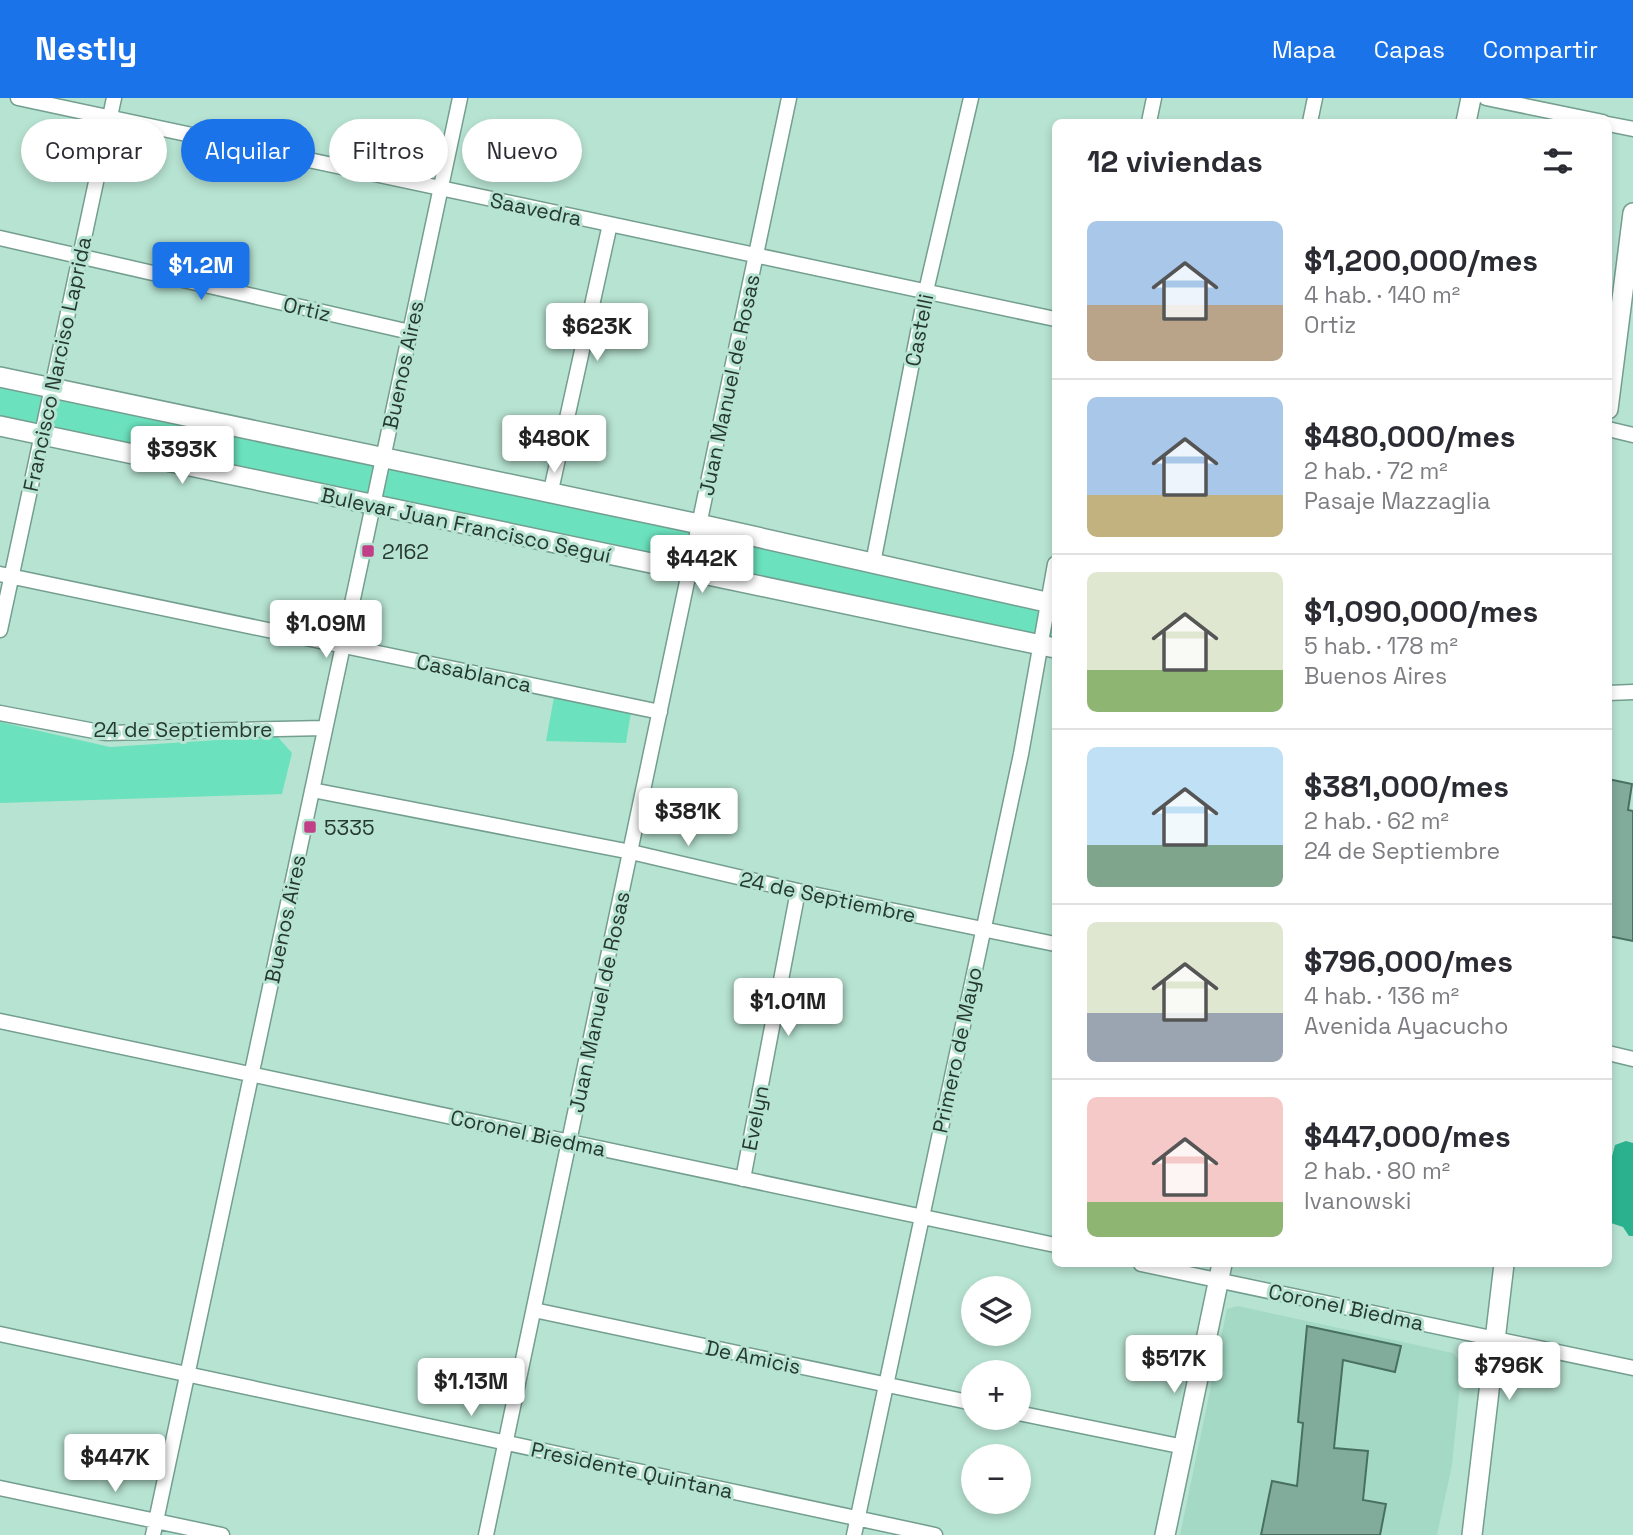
<!DOCTYPE html>
<html lang="es">
<head>
<meta charset="utf-8">
<style>
	body { margin:0; font-family:"Space Grotesk",sans-serif; background:#f7f7f7; color:#2b2b33; height:100vh; display:flex; flex-direction:column; font-size:26px; white-space:nowrap }
	* { box-sizing:border-box; margin:0 }
	p { font-size:23px; color:#7c7c81 }
	.icon { flex:none; width:38px; height:38px; fill:none; stroke:currentColor; stroke-width:2; stroke-linecap:round; stroke-linejoin:round }
	.map { position:relative; flex:1; overflow:hidden }
	.sheet { position:absolute; left:1052px; top:21px; width:560px; height:1148px; display:flex; flex-direction:column; background:#fff; border-radius:10px; box-shadow:0 4px 10px #0003 }
	.sheet>* { flex:none }
	.hud { position:absolute; left:21px; top:21px; width:665px; height:63px; display:flex; gap:14px }
	.fabs { position:absolute; left:961px; top:1178px; display:grid; gap:14px }
	.fabs a { display:grid; place-items:center; width:70px; height:70px; border-radius:50%; background:#fff; box-shadow:0 4px 10px #0003; font-size:35px }
	.price { position:absolute; translate:-50% -60px; padding:0 16px; border-radius:7px; background:#fff; color:#222; font-size:23px; line-height:46px; filter:drop-shadow(0 2px 4px #0008) }
	.price::after { content:''; position:absolute; left:50%; top:42px; width:21px; height:16px; margin-left:-10px; background:inherit; clip-path:polygon(0 0,100% 0,50% 100%) }
	.price.selected { background:#1a73e8; color:#fff }
	ul { padding:0; list-style:none }
	li { display:flex; align-items:center; gap:21px; height:175px; padding:0 35px }
	li+li { border-top:2px solid #e1e1e2 }
	li span { display:grid; place-items:center; flex:none; width:196px; height:140px; border-radius:10px; color:#555 }
	li>.icon { margin-inline-start:auto }
	span .icon { width:84px; height:84px; fill:#fffc; stroke-width:1 }
	li b { font-size:30px }
	h2 { display:flex; justify-content:space-between; align-items:center; height:84px; padding:0 35px; font-size:30px }
	.pill { padding:0 24px; border-radius:32px; background:#fff; box-shadow:0 4px 10px #0003; font-size:24px; line-height:63px }
	.pill.selected { background:#1a73e8; color:#fff }
	header { display:flex; align-items:center; gap:42px; box-sizing:border-box; height:98px; padding:0 35px; background:#1a73e8; color:#fff }
	header strong { font-size:33px }
	nav { display:flex; gap:38px; margin-inline-start:auto; font-size:24px }
	.map>svg:first-child { display:block }
</style>
</head>
<body>
<header>
<strong>Nestly</strong>
<nav><a>Mapa</a><a>Capas</a><a>Compartir</a></nav>
</header>
<div class="map">
<svg width="1633" height="1437" viewBox="0 0 1633 1437">
	<rect width="100%" height="100%" fill="#b7e3d2"/>
	<path fill="#a4d9c6" d="M 1238,1208 L 1453,1255 L 1462,1267 L 1452,1367 L 1437,1437 L 1180,1437 L 1227,1211 Z"/>
	<path fill="#6be2bd" d="M 0,279 L 1055,505 L 1055,550 L 0,328 Z
		M 554,599 L 631,614 L 626,645 L 546,643 Z
		M 0,624 L 110,649 L 277,638 L 292,655 L 282,696 L 0,705 Z"/>
	<path fill="#2ab28e" d="M 1626,1043 L 1633,1045 L 1633,1138 L 1629,1138 L 1623,1129 L 1608,1124 L 1608,1074 L 1615,1047 Z"/>
	<path fill="#81ab9b" stroke="#487062" stroke-width="2" d="M 1608,681 L 1632,686 L 1628,712 L 1633,713 L 1633,843 L 1608,838 Z
		M 1307,1228 L 1401,1248 L 1395,1274 L 1343,1262 L 1334,1350 L 1368,1353 L 1363,1402 L 1386,1406 L 1380,1437 L 1261,1437 L 1272,1383 L 1297,1388 L 1303,1325 L 1298,1324 Z"/>
	<g fill="none" stroke-linecap="round" stroke-linejoin="round">
		<defs>
			<path id="minor" d="M 18,0 L 1055,221
				M 1486,0 L 1603,24
				M 1149,24 L 1154,0
				M 1310,24 L 1315,0
				M 1608,26 L 1633,31
				M 0,140 L 410,234
				M 1608,331 L 1633,337
				M 550,397 L 610,126
				M 873,465 L 926,193 L 971,0
				M 0,476 L 660,614
				M 0,532 L 114,0
				M 1608,595 L 1633,594
				M 0,615 L 105,635 L 325,630
				M 312,692 L 631,754 L 798,793 L 1055,846
				M 0,923 L 1055,1147
				M 1608,955 L 1633,961
				M 743,1081 L 798,793
				M 1141,1166 L 1633,1270
				M 534,1212 L 973,1305
				M 0,1236 L 935,1437
				M 1018,1315 L 1184,1349
				M 0,1390 L 222,1437
				M 153,1437 L 460,0
				M 486,1437 L 789,0
				M 854,1437 L 1021,656 L 1055,466"/>
			<path id="secondary" d="M 1466,24 L 1471,0
				M 0,279 L 699,426 L 1055,506
				M 1608,311 L 1633,115
				M 0,328 L 1055,550
				M 1165,1437 L 1222,1166
				M 1472,1437 L 1504,1166"/>
		</defs>
		<use href="#minor" stroke="#749e8f" stroke-width="17"/>
		<use href="#secondary" stroke="#749e8f" stroke-width="22"/>
		<use href="#minor" stroke="#fff" stroke-width="14"/>
		<use href="#secondary" stroke="#fff" stroke-width="19"/>
	</g>
	<g fill="#c13f86" stroke="#b7e3d2" stroke-width="2.5">
		<rect x="361" y="446" width="14" height="14" rx="3.5"/>
		<rect x="303" y="722" width="14" height="14" rx="3.5"/>
	</g>
	<g text-anchor="middle" dominant-baseline="central" stroke-width="6" stroke-linejoin="round" paint-order="stroke">
		<g font-size="21" fill="#263832" stroke="#b7e3d2">
			<text transform="translate(536 111) rotate(12)">Saavedra</text>
			<text transform="translate(307 211) rotate(13)">Ortiz</text>
			<text transform="translate(919 232) rotate(-79)">Castelli</text>
			<text transform="translate(57 266) rotate(-78)">Francisco Narciso Laprida</text>
			<text transform="translate(403 267) rotate(-78)">Buenos Aires</text>
			<text transform="translate(729 287) rotate(-78)">Juan Manuel de Rosas</text>
			<text transform="translate(466 427) rotate(12)">Bulevar Juan Francisco Seguí</text>
			<text transform="translate(474 575) rotate(12)">Casablanca</text>
			<text x="183" y="631">24 de Septiembre</text>
			<text transform="translate(828 799) rotate(12)">24 de Septiembre</text>
			<text transform="translate(285 821) rotate(-78)">Buenos Aires</text>
			<text transform="translate(599 904) rotate(-78)">Juan Manuel de Rosas</text>
			<text transform="translate(957 952) rotate(-78)">Primero de Mayo</text>
			<text transform="translate(755 1020) rotate(-79)">Evelyn</text>
			<text transform="translate(528 1035) rotate(12)">Coronel Biedma</text>
			<text transform="translate(1346 1209) rotate(12)">Coronel Biedma</text>
			<text transform="translate(753 1259) rotate(12)">De Amicis</text>
			<text transform="translate(632 1372) rotate(12)">Presidente Quintana</text>
		</g>
		<g font-size="21" fill="#263832" stroke="#b7e3d2" text-anchor="start">
			<text x="382" y="453">2162</text>
			<text x="324" y="729">5335</text>
		</g>
	</g>
</svg>
<div class="fabs">
<a><svg class="icon" aria-label="layers" viewBox="0 0 24 24"><path d="M12 4l9 5-9 5-9-5zM3 14l9 5 9-5"/></svg></a>
<a>+</a>
<a>−</a>
</div>
<b class="price selected" style="left:201px;top:204px">$1.2M</b>
<b class="price" style="left:597px;top:265px">$623K</b>
<b class="price" style="left:554px;top:377px">$480K</b>
<b class="price" style="left:182px;top:388px">$393K</b>
<b class="price" style="left:702px;top:497px">$442K</b>
<b class="price" style="left:326px;top:562px">$1.09M</b>
<b class="price" style="left:688px;top:750px">$381K</b>
<b class="price" style="left:788px;top:940px">$1.01M</b>
<b class="price" style="left:1174px;top:1297px">$517K</b>
<b class="price" style="left:1509px;top:1304px">$796K</b>
<b class="price" style="left:471px;top:1320px">$1.13M</b>
<b class="price" style="left:115px;top:1396px">$447K</b>
<div class="hud">
<a class="pill">Comprar</a>
<a class="pill selected">Alquilar</a>
<a class="pill">Filtros</a>
<a class="pill">Nuevo</a>
</div>
<section class="sheet">
<h2>12 viviendas<svg class="icon" aria-label="filters" viewBox="0 0 24 24"><path d="M4 7h16M4 17h16"/><circle cx="9" cy="7" r="2"/><circle cx="15" cy="17" r="2"/></svg></h2>
<ul>
<li><span style="background:linear-gradient(#a9c7e8 60%,#b9a48a 0)"><svg class="icon" aria-label="home" viewBox="0 0 24 24"><path d="M3 11l9-7 9 7M6 9v11h12V9"/></svg></span><div><b>$1,200,000/mes</b><p>4 hab. · 140 m²</p><p>Ortiz</p></div></li>
<li><span style="background:linear-gradient(#a9c7e8 70%,#c2b280 0)"><svg class="icon" aria-label="home" viewBox="0 0 24 24"><path d="M3 11l9-7 9 7M6 9v11h12V9"/></svg></span><div><b>$480,000/mes</b><p>2 hab. · 72 m²</p><p>Pasaje Mazzaglia</p></div></li>
<li><span style="background:linear-gradient(#dfe7d0 70%,#8fb573 0)"><svg class="icon" aria-label="home" viewBox="0 0 24 24"><path d="M3 11l9-7 9 7M6 9v11h12V9"/></svg></span><div><b>$1,090,000/mes</b><p>5 hab. · 178 m²</p><p>Buenos Aires</p></div></li>
<li><span style="background:linear-gradient(#bfe0f5 70%,#7fa58c 0)"><svg class="icon" aria-label="home" viewBox="0 0 24 24"><path d="M3 11l9-7 9 7M6 9v11h12V9"/></svg></span><div><b>$381,000/mes</b><p>2 hab. · 62 m²</p><p>24 de Septiembre</p></div></li>
<li><span style="background:linear-gradient(#dfe7d0 65%,#9aa5b1 0)"><svg class="icon" aria-label="home" viewBox="0 0 24 24"><path d="M3 11l9-7 9 7M6 9v11h12V9"/></svg></span><div><b>$796,000/mes</b><p>4 hab. · 136 m²</p><p>Avenida Ayacucho</p></div></li>
<li><span style="background:linear-gradient(#f6c9c9 75%,#8fb573 0)"><svg class="icon" aria-label="home" viewBox="0 0 24 24"><path d="M3 11l9-7 9 7M6 9v11h12V9"/></svg></span><div><b>$447,000/mes</b><p>2 hab. · 80 m²</p><p>Ivanowski</p></div></li>
</ul>
</section>
</div>
</body>
</html>
